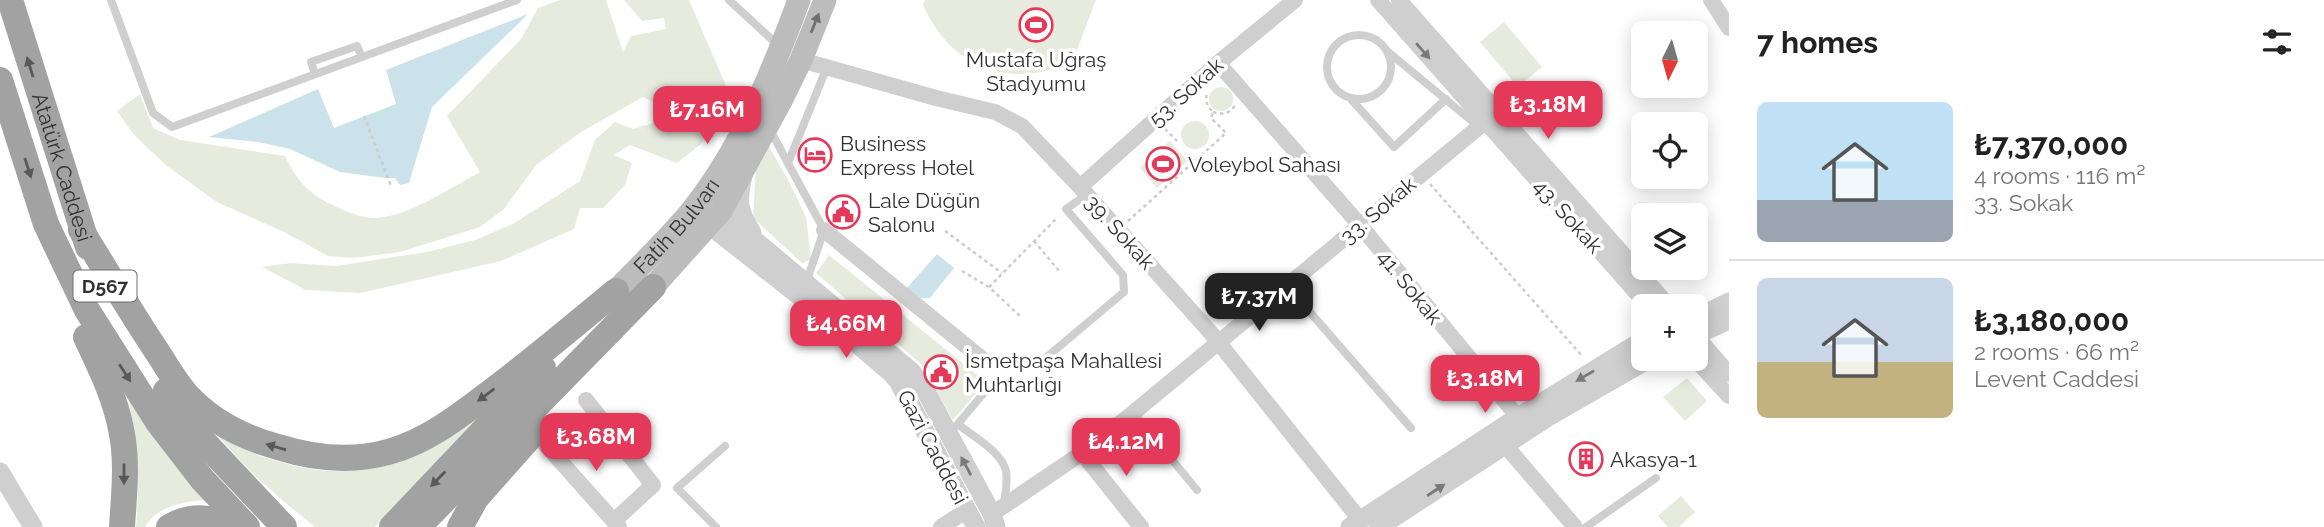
<!DOCTYPE html>
<html lang="en">
<head>
<meta charset="utf-8">
<style>
	body { margin:0; font-family:Raleway,sans-serif; background:#f2f2f2; color:#222; height:100vh; display:flex; flex-direction:column; font-size:26px; white-space:nowrap }
	* { box-sizing:border-box; margin:0 }
	p { font-size:23px; color:#767676 }
	.icon { flex:none; width:38px; height:38px; fill:none; stroke:currentColor; stroke-width:2; stroke-linecap:round; stroke-linejoin:round }
	.map { position:relative; flex:1; overflow:hidden }
	.drawer { display:flex; flex-direction:column; background:#fff; width:595px }
	.drawer>* { flex:none }
	.needle { width:46px; rotate:185deg }
	.buttons { position:absolute; left:1631px; top:21px; display:grid; gap:14px }
	.buttons a { display:grid; place-items:center; width:77px; height:77px; border-radius:10px; background:#fff; box-shadow:0 4px 18px #0003; font-size:35px }
	.price { position:absolute; translate:-50% -60px; padding:0 16px; border-radius:14px; background:#e43958; color:#fff; font-size:23px; line-height:46px; filter:drop-shadow(0 2px 4px #0008) }
	.price::after { content:''; position:absolute; left:50%; top:42px; width:21px; height:16px; margin-left:-10px; background:inherit; clip-path:polygon(0 0,100% 0,50% 100%) }
	.price.current { background:#222; color:#fff }
	ul { padding:0; list-style:none }
	li { display:flex; align-items:center; gap:21px; height:175px; padding:0 28px }
	li+li { border-top:2px solid #e0e0e0 }
	li span { display:grid; place-items:center; flex:none; width:196px; height:140px; border-radius:10px; color:#555 }
	li>.icon { margin-inline-start:auto }
	span .icon { width:84px; height:84px; fill:#fffc; stroke-width:1 }
	li b { font-size:30px }
	h2 { display:flex; justify-content:space-between; align-items:center; height:84px; padding:0 28px; font-size:30px }
	main { display:flex; flex:1; min-height:0 }
	.map>svg:first-child { display:block }
</style>
</head>
<body>
<main>
<div class="map">
<svg width="1729" height="527" viewBox="0 0 1729 527">
	<rect width="100%" height="100%" fill="#fff"/>
	<path fill="#e6ebde" d="M 560,0 L 606,0 L 623,52 L 631,36 L 666,29 L 664,18 L 642,21 L 624,0 L 689,0 L 730,95 L 701,144 L 677,163 L 630,145 L 614,155 L 632,163 L 625,185 L 603,208 L 580,208 L 574,229 L 501,261 L 360,293 L 306,290 L 262,267 L 290,263 L 336,266 L 427,252 L 475,240 L 513,224 L 580,181 L 595,140 L 615,122 L 633,129 L 653,123 L 658,104 L 643,97 L 581,132 L 536,165 L 504,209 L 480,227 L 400,252 L 353,258 L 328,256 L 286,233 L 217,202 L 167,166 L 134,135 L 117,111 L 140,94 L 153,128 L 180,140 L 285,156 C 297,181 309,194 334,206 C 346,211 362,219 376,218 C 410,216 450,188 480,172 L 447,116 L 521,39 L 538,8 Z
		M 925,0 L 1096,0 L 1075,55 C 1062,68 1043,73 1025,74 C 976,76 942,47 923,5 Z
		M 1504,22 L 1542,67 L 1518,87 L 1480,42 Z
		M1209 99a12 12 0 1 1 24 0a12 12 0 1 1-24 0Z
		M1181 135a14 14 0 1 1 28 0a14 14 0 1 1-28 0Z
		M 1170,141 L 1187,161 L 1157,188 L 1140,168 Z
		M 768,145 L 787,178 L 806,217 L 811,260 L 802,263 L 753,218 L 756,168 Z
		M 1639,202 L 1657,204 L 1656,215 L 1643,215 L 1643,225 L 1637,224 Z
		M 829,255 L 976,374 L 984,384 L 953,420 L 921,364 L 816,273 Z
		M 526,372 L 440,465 L 375,527 L 315,527 L 282,500 L 248,469 L 215,433 L 231,443 L 260,456 L 294,466 L 325,471 L 362,469 Z
		M 1687,378 L 1707,401 L 1685,421 L 1663,397 Z
		M 125,387 L 217,501 C 193,499 157,504 145,527 L 136,527 C 140,479 137,434 125,387 Z
		M 1681,496 L 1695,512 L 1679,527 L 1668,527 L 1658,516 Z"/>
	<path fill="#cbe2eb" d="M 528,14 L 432,107 L 409,183 L 400,185 L 395,178 L 385,178 L 340,172 L 290,149 L 258,142 L 209,137 L 318,89 L 334,128 L 396,104 L 386,70 Z
		M 937,254 L 954,268 L 930,298 L 917,298 L 906,289 Z"/>
	<g fill="none" stroke-linecap="round" stroke-linejoin="round">
		<path stroke="#ccc" stroke-width="2.5" stroke-dasharray="3.5 3.5" stroke-linecap="butt" d="M 1213,112 C 1222,115 1230,114 1235,105
			M 364,116 L 391,186
			M 1165,129 L 1177,141
			M 1430,184 L 1583,357
			M 1128,221 L 1226,133 L 1211,118 L 1213,112 C 1207,106 1204,100 1208,92
			M 945,231 L 1002,273
			M 1034,241 L 1060,272
			M 962,271 L 989,287 L 1022,318
			M 989,287 L 1058,217"/>
		<path stroke="#cfcfcf" stroke-width="8" d="M 111,0 L 153,113 L 172,127 L 517,0
			M 729,0 L 779,46
			M1327 67a32 32 0 1 1 64 0a32 32 0 1 1-64 0Z
			M 1387,51 L 1479,127
			M 315,74 L 311,62 L 357,46 L 362,57
			M 1350,98 L 1394,147 L 1446,99
			M 769,128 L 824,230 L 806,283
			M 788,163 L 827,67
			M 1287,286 L 1411,428
			M 1042,361 L 1124,292 L 1123,275 L 1066,209 L 1086,195
			M 1133,413 L 1197,490
			M 959,425 C 973,436 1002,452 1006,471 C 1008,482 1005,494 1004,505
			M 956,426 L 983,394
			M 716,527 L 677,488 L 725,446
			M 1586,527 L 1656,478"/>
		<path stroke="#cfcfcf" stroke-width="16" d="M 1378,0 L 1648,306
			M 1399,0 L 1669,306
			M 1711,0 L 1729,28
			M 801,60 L 936,98 L 995,112 L 1022,126 L 1080,187 L 1211,333 L 1361,521
			M 1218,63 L 1359,224 L 1518,417
			M 1080,187 L 1218,63 L 1295,0
			M 824,230 L 981,358
			M 1698,338 L 1729,374
			M 1695,359 L 1729,396
			M 586,400 L 653,485 L 614,521
			M 545,444 L 619,527
			M 1505,445 L 1575,527
			M 1082,453 L 1141,527
			M 992,514 L 1082,453 L 1133,413 L 1479,127 L 1500,114
			M 941,527 L 966,511"/>
		<path stroke="#cfcfcf" stroke-width="19" d="M 743,176 C 737,202 738,210 752,233
			M 710,203 L 911,371 L 925,390 L 992,514 L 996,527
			M 698,216 L 826,317 L 890,372 L 898,381 L 976,527
			M 1696,318 L 1729,302
			M 1700,333 L 1729,320
			M 0,472 L 33,527
			M 1350,527 L 1518,417 L 1643,340
			M 1379,527 L 1548,417 L 1649,359"/>
		<g stroke="#bcbcbc" stroke-width="23">
			<path d="M 653,287 L 721,211 L 782,99 L 801,60 L 825,0"/>
			<path id="s1" d="M 616,291 C 641,264 670,238 693,209 C 741,148 772,73 799,0"/>
		</g>
		<g stroke="#a2a2a2" stroke-width="26">
			<path id="s2" d="M 10,0 L 88,247"/>
			<path d="M 0,80 L 46,224 L 87,310 L 158,422 L 202,479 L 247,527"/>
			<path d="M 81,230 C 105,269 129,309 154,347 C 165,363 174,381 187,395 C 211,421 245,438 278,447 C 313,458 352,462 388,452 C 429,441 463,413 496,388 C 537,357 576,324 616,291"/>
			<path d="M 86,337 C 100,367 115,397 121,429 C 128,461 124,495 122,527"/>
			<path d="M 166,391 L 203,441 L 284,527"/>
			<path d="M 169,527 C 192,513 214,518 238,527"/>
			<path d="M 392,527 L 543,368"/>
			<path d="M 418,527 L 653,287"/>
			<path d="M 460,527 L 476,498 L 539,427"/>
		</g>
	</g>
	<defs><path id="oneway-solid" d="M-6-.8H1V-3.2L6.5 0L1 3.2V.8H-6Z" transform="scale(1.75)"/></defs>
	<use fill="#707070" href="#oneway-solid" transform="translate(815 23) rotate(-68)"/>
	<g fill="#797979">
		<use href="#oneway-solid" transform="translate(1423 51) rotate(49)"/>
		<use href="#oneway-solid" transform="translate(1585 376) rotate(150)"/>
		<use href="#oneway-solid" transform="translate(966 466) rotate(-118)"/>
		<use href="#oneway-solid" transform="translate(1436 490) rotate(-33)"/>
	</g>
	<g fill="#595959">
		<use href="#oneway-solid" transform="translate(30 67) rotate(-107)"/>
		<use href="#oneway-solid" transform="translate(28 168) rotate(72)"/>
		<use href="#oneway-solid" transform="translate(125 373) rotate(57)"/>
		<use href="#oneway-solid" transform="translate(486 395) rotate(143)"/>
		<use href="#oneway-solid" transform="translate(276 447) rotate(-164)"/>
		<use href="#oneway-solid" transform="translate(124 474) rotate(90)"/>
		<use href="#oneway-solid" transform="translate(438 479) rotate(134)"/>
	</g>
	<defs>
		<symbol id="stadium-ring" viewBox="-11 -11 22 22"><circle r="9.5" fill="#fff" stroke="#e43958" stroke-width="1.5"/><path d="M0-5a6.5 5 0 1 0 0 10a6.5 5 0 1 0 0-10ZM-3.5-1.8h7v3.6h-7Z" fill="#e43958"/></symbol>
		<symbol id="hotel-ring" viewBox="-11 -11 22 22"><circle r="9.5" fill="#fff" stroke="#e43958" stroke-width="1.5"/><path d="M-6-4.5h1.5V1H6V5H4.5V3h-9V5H-6ZM-4 0a1.8 1.8 0 1 1 3.6 0ZM.5 0V-2.5h3Q6-2.5 6 0Z" fill="#e43958"/></symbol>
		<symbol id="civic-ring" viewBox="-11 -11 22 22"><circle r="9.5" fill="#fff" stroke="#e43958" stroke-width="1.5"/><path d="M-.6-6.5H3V-4.5H.6V-3L4-1V1h2V6H-6V1h2V-1L-.6-3ZM-1.2 2.5V6h2.4V2.5Z" fill="#e43958"/></symbol>
		<symbol id="building-ring" viewBox="-11 -11 22 22"><circle r="9.5" fill="#fff" stroke="#e43958" stroke-width="1.5"/><path d="M-4-6H4V6H1V3H-1V6H-4ZM-2.5-4.3h1.7v1.8h-1.7ZM.8-4.3h1.7v1.8H.8ZM-2.5-1h1.7V.8h-1.7ZM.8-1h1.7V.8H.8Z" fill="#e43958"/></symbol>
	</defs>
	<g fill-rule="evenodd">
		<use href="#stadium-ring" x="1017" y="6" width="38" height="38"/>
		<use href="#hotel-ring" x="796" y="136" width="38" height="38"/>
		<use href="#stadium-ring" x="1144" y="145" width="38" height="38"/>
		<use href="#civic-ring" x="824" y="193" width="38" height="38"/>
		<use href="#civic-ring" x="922" y="353" width="38" height="38"/>
		<use href="#building-ring" x="1567" y="440" width="38" height="38"/>
	</g>
	<g text-anchor="middle" dominant-baseline="central" stroke-width="7" stroke-linejoin="round" paint-order="stroke">
		<rect fill="#fff" stroke="#707070" stroke-width="2" x="73.5" y="270.5" width="63" height="31" rx="5"/>
		<g font-size="19" font-weight="bold" fill="#323232">
			<text x="105" y="286">D567</text>
		</g>
		<g font-size="21" fill="#323232" stroke="#fff" text-anchor="start">
			<text x="1036" y="59" text-anchor="middle">Mustafa Uğraş<tspan x="1036" dy="24">Stadyumu</tspan></text>
			<text x="840" y="143">Business<tspan x="840" dy="24">Express Hotel</tspan></text>
			<text x="1188" y="164">Voleybol Sahası</text>
			<text x="868" y="200">Lale Düğün<tspan x="868" dy="24">Salonu</tspan></text>
			<text x="965" y="360">İsmetpaşa Mahallesi<tspan x="965" dy="24">Muhtarlığı</tspan></text>
			<text x="1610" y="459">Akasya-1</text>
		</g>
		<g font-size="21" fill="#323232" stroke="#fff">
			<text transform="translate(1186 92) rotate(-42)">53. Sokak</text>
			<text stroke="none"><textPath href="#s2" startOffset="175">Atatürk Caddesi</textPath></text>
			<text transform="translate(1378 210) rotate(-40)">33. Sokak</text>
			<text transform="translate(1568 216) rotate(48)">43. Sokak</text>
			<text stroke="none"><textPath href="#s1" startOffset="89">Fatih Bulvarı</textPath></text>
			<text transform="translate(1120 232) rotate(48)">39. Sokak</text>
			<text transform="translate(1410 287) rotate(51)">41. Sokak</text>
			<text transform="translate(933 447) rotate(62)">Gazi Caddesi</text>
		</g>
	</g>
</svg>
<div class="buttons">
<a><svg class="needle" viewBox="-14 -14 28 28"><path d="M0-13l5 13h-10z" fill="#e53935"/><path d="M0 13l5-13h-10z" fill="#767676"/></svg></a>
<a><svg class="icon" aria-label="locate" viewBox="0 0 24 24"><circle cx="12" cy="12" r="6"/><path d="M12 2v4M12 18v4M2 12h4M18 12h4"/></svg></a>
<a><svg class="icon" aria-label="layers" viewBox="0 0 24 24"><path d="M12 4l9 5-9 5-9-5zM3 14l9 5 9-5"/></svg></a>
<a>+</a>
</div>
<b class="price" style="left:1548px;top:141px">₺3.18M</b>
<b class="price" style="left:707px;top:146px">₺7.16M</b>
<b class="price current" style="left:1259px;top:333px">₺7.37M</b>
<b class="price" style="left:846px;top:360px">₺4.66M</b>
<b class="price" style="left:1485px;top:415px">₺3.18M</b>
<b class="price" style="left:596px;top:473px">₺3.68M</b>
<b class="price" style="left:1126px;top:478px">₺4.12M</b>
</div>
<section class="drawer">
<h2>7 homes<svg class="icon" aria-label="filters" viewBox="0 0 24 24"><path d="M4 7h16M4 17h16"/><circle cx="9" cy="7" r="2"/><circle cx="15" cy="17" r="2"/></svg></h2>
<ul>
<li><span style="background:linear-gradient(#bfe0f5 70%,#9aa5b1 0)"><svg class="icon" aria-label="home" viewBox="0 0 24 24"><path d="M3 11l9-7 9 7M6 9v11h12V9"/></svg></span><div><b>₺7,370,000</b><p>4 rooms · 116 m²</p><p>33. Sokak</p></div></li>
<li><span style="background:linear-gradient(#c9d6e8 60%,#c2b280 0)"><svg class="icon" aria-label="home" viewBox="0 0 24 24"><path d="M3 11l9-7 9 7M6 9v11h12V9"/></svg></span><div><b>₺3,180,000</b><p>2 rooms · 66 m²</p><p>Levent Caddesi</p></div></li>
</ul>
</section>
</main>
</body>
</html>
